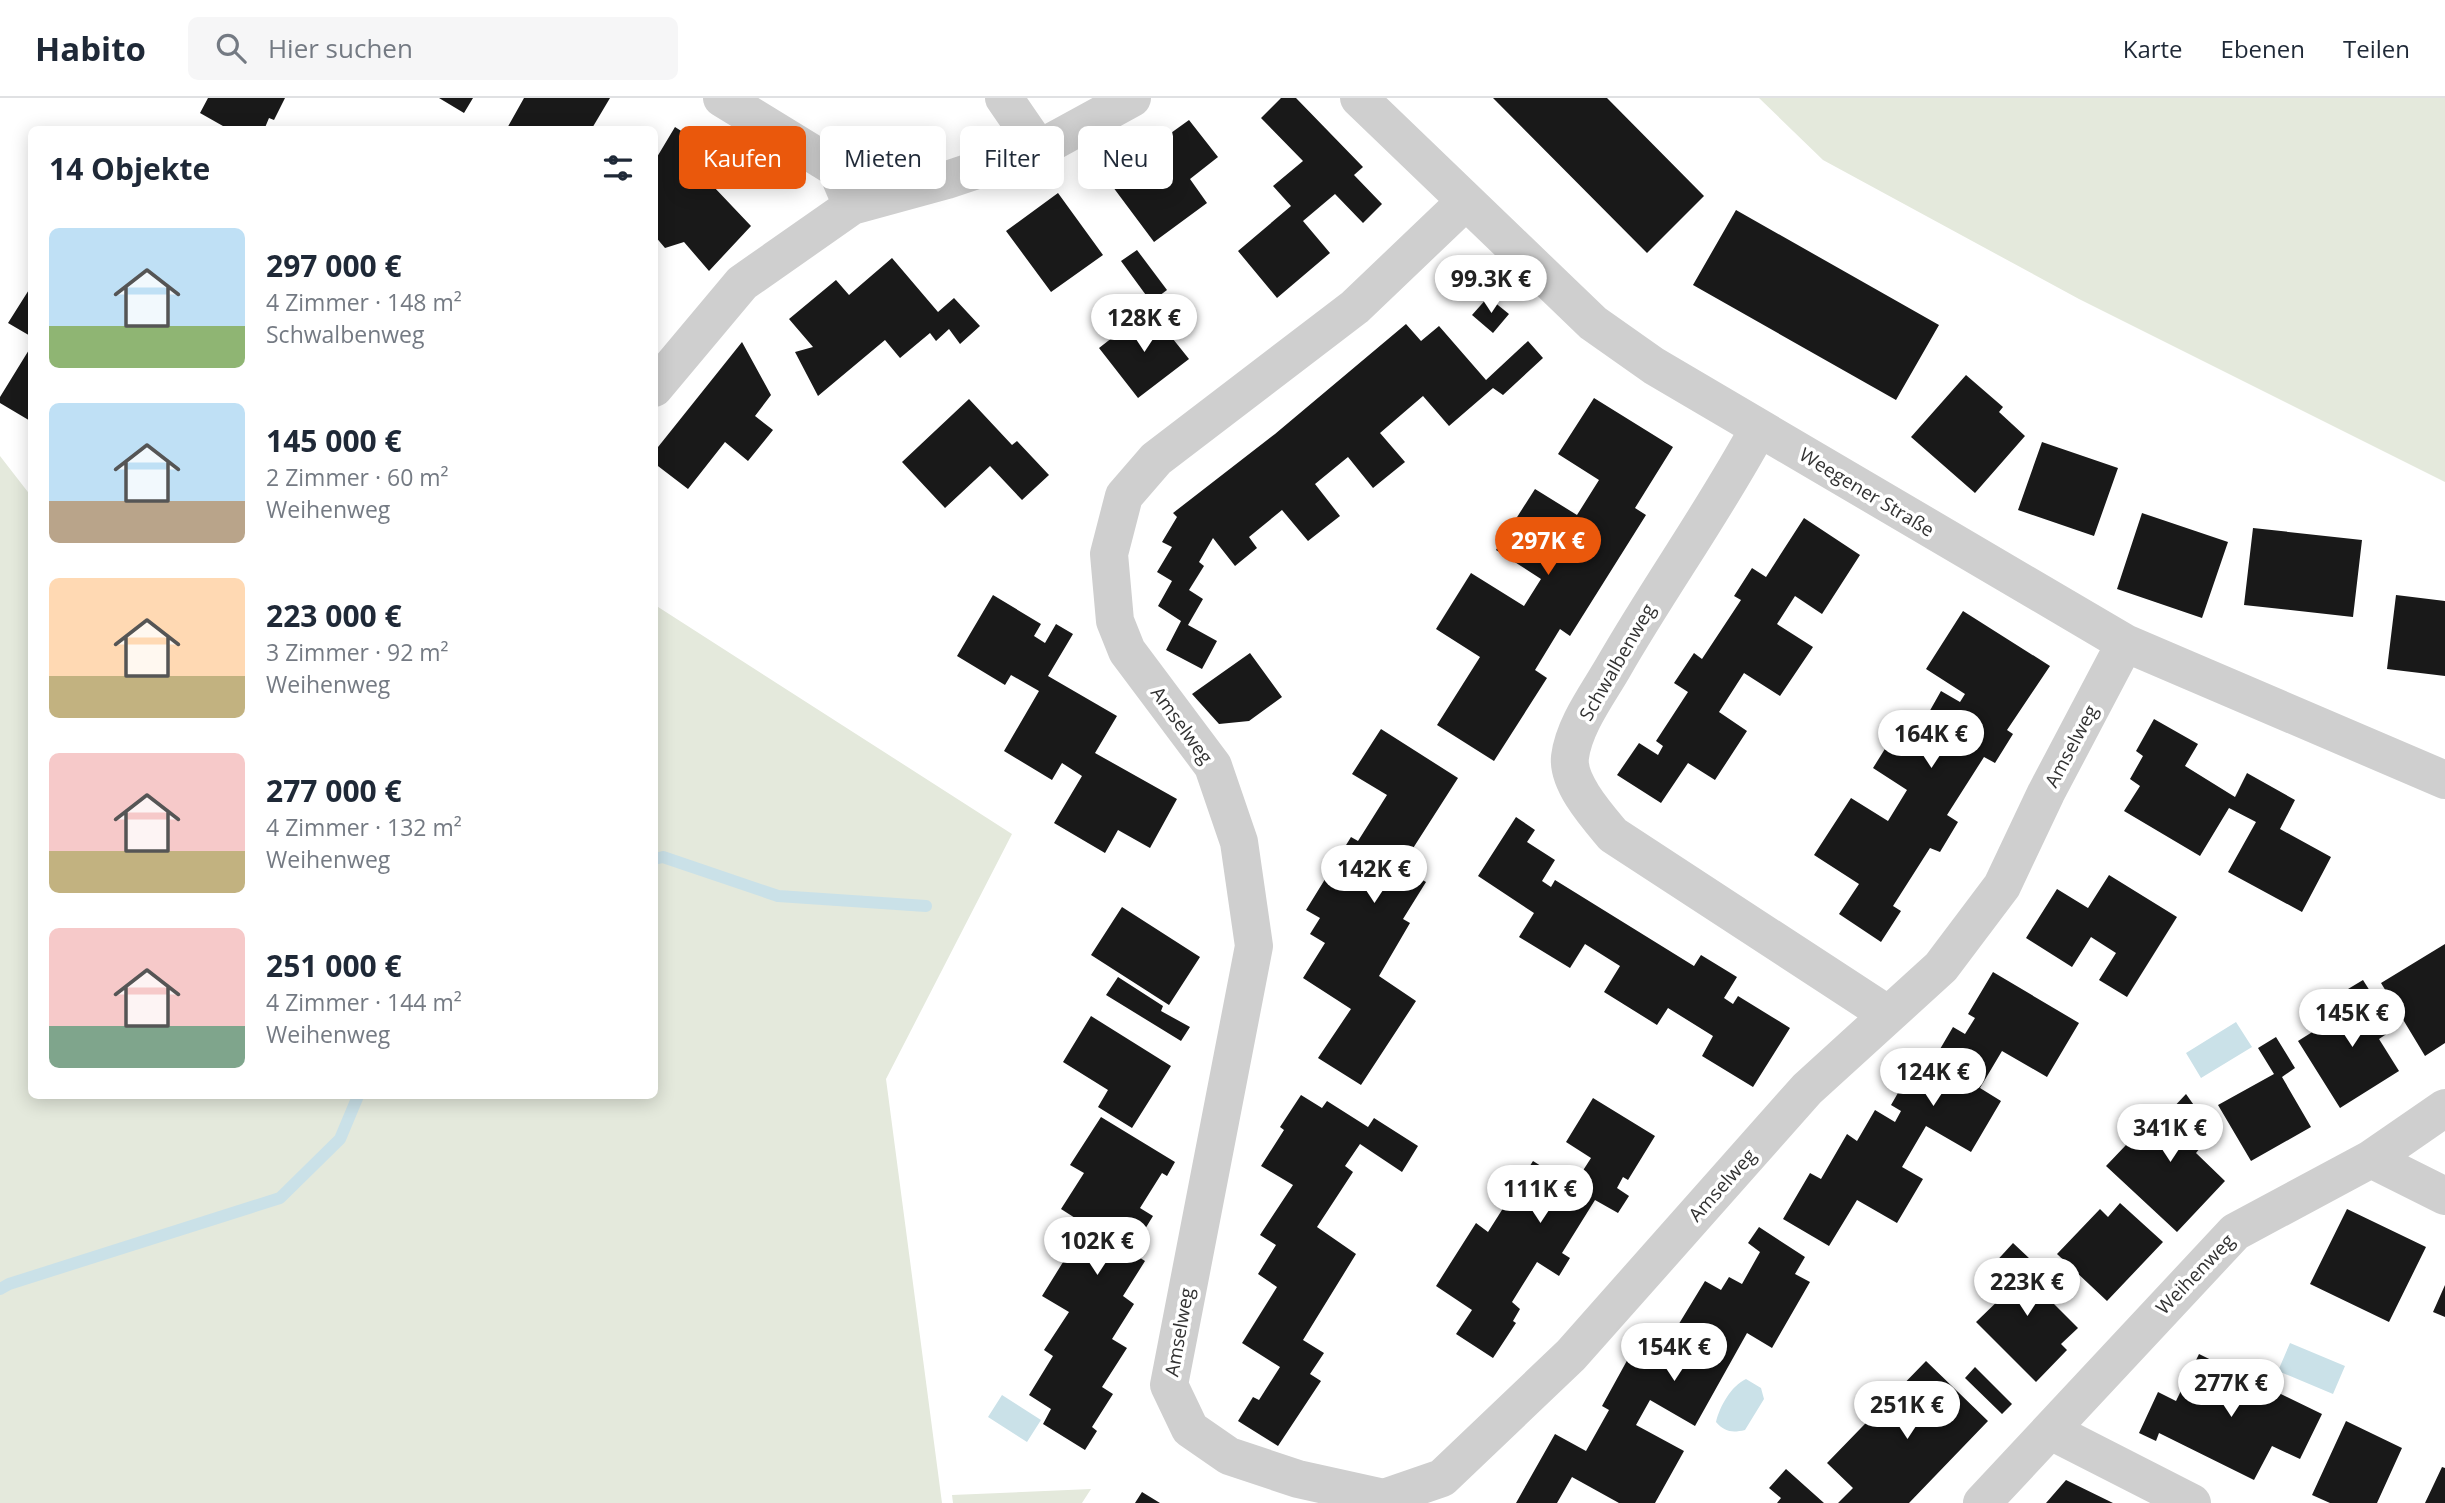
<!DOCTYPE html>
<html lang="de">
<head>
<meta charset="utf-8">
<style>
	body { margin:0; font-family:"Open Sans",sans-serif; background:#f6f6f7; color:#1f2937; height:100vh; display:flex; flex-direction:column; font-size:26px; white-space:nowrap }
	* { box-sizing:border-box; margin:0 }
	p { font-size:23px; color:#747a83 }
	.icon { flex:none; width:38px; height:38px; fill:none; stroke:currentColor; stroke-width:2; stroke-linecap:round; stroke-linejoin:round }
	.map { position:relative; flex:1; overflow:hidden }
	.panel { position:absolute; left:28px; top:28px; width:630px; height:973px; display:flex; flex-direction:column; background:#fff; border-radius:10px; box-shadow:0 4px 18px #0003 }
	.panel>* { flex:none }
	.banner { position:absolute; left:679px; top:28px; width:665px; height:63px; display:flex; gap:14px }
	.price { position:absolute; translate:-50% -60px; padding:0 16px; border-radius:24px; background:#fff; color:#222; font-size:23px; line-height:46px; filter:drop-shadow(0 2px 4px #0008) }
	.price::after { content:''; position:absolute; left:50%; top:42px; width:21px; height:16px; margin-left:-10px; background:inherit; clip-path:polygon(0 0,100% 0,50% 100%) }
	.price.active { background:#ea580c; color:#fff }
	ul { padding:0; list-style:none }
	li { display:flex; align-items:center; gap:21px; height:175px; padding:0 21px }
	li span { display:grid; place-items:center; flex:none; width:196px; height:140px; border-radius:10px; color:#555 }
	li>.icon { margin-inline-start:auto }
	span .icon { width:84px; height:84px; fill:#fffc; stroke-width:1 }
	li b { font-size:30px }
	h2 { display:flex; justify-content:space-between; align-items:center; height:84px; padding:0 21px; font-size:30px }
	.chip { padding:0 24px; border-radius:10px; background:#fff; box-shadow:0 4px 18px #0003; font-size:24px; line-height:63px }
	.chip.active { background:#ea580c; color:#fff }
	header { display:flex; align-items:center; gap:42px; box-sizing:border-box; height:98px; padding:0 35px; background:#fff; border-bottom:2px solid #e0e1e3 }
	header strong { font-size:33px }
	nav { display:flex; gap:38px; margin-inline-start:auto; font-size:24px }
	.search { width:490px; height:63px; background:#f6f6f7; display:flex; align-items:center; gap:18px; box-sizing:border-box; padding:0 24px; border-radius:10px; color:#747a83; font-size:26px }
	.map>svg:first-child { display:block }
</style>
</head>
<body>
<header>
<strong>Habito</strong>
<div class="search"><svg class="icon" aria-label="search" viewBox="0 0 24 24"><circle cx="10" cy="10" r="6"/><path d="M15 15l6 6"/></svg>Hier suchen</div>
<nav><a>Karte</a><a>Ebenen</a><a>Teilen</a></nav>
</header>
<div class="map">
<svg width="2445" height="1405" viewBox="0 0 2445 1405">
	<rect width="100%" height="100%" fill="#fff"/>
	<path fill="#e4e9dc" d="M 1759,0 L 2445,0 L 2445,384 L 2079,201 L 1823,62 Z
		M 0,358 L 31,398 L 32,998 L 654,998 L 655,507 L 1012,736 L 886,981 L 942,1405 L 0,1405 Z
		M 1091,1391 L 1082,1405 L 953,1405 L 952,1397 Z"/>
	<path fill="#cae1e8" d="M 2236,924 L 2252,949 L 2201,980 L 2186,955 Z
		M 2290,1245 L 2345,1268 L 2333,1296 L 2278,1273 Z
		M 1746,1281 L 1761,1290 L 1764,1301 L 1745,1332 C 1732,1335 1725,1334 1716,1324 C 1720,1308 1731,1288 1746,1281 Z
		M 1002,1297 L 1041,1322 L 1027,1344 L 988,1319 Z"/>
	<g fill="none" stroke-linecap="round" stroke-linejoin="round">
		<path stroke="#cae1e8" stroke-width="12" d="M 654,761 L 663,759 L 778,798 L 926,808
			M 0,1191 L 9,1186 L 280,1100 L 340,1041 L 358,998"/>
	</g>
	<path fill="#191919" d="M 208,0 L 285,0 L 274,22 L 269,20 L 264,32 L 230,32 L 200,15 Z
		M 439,0 L 473,0 L 464,15 Z
		M 524,0 L 610,0 L 591,32 L 506,32 Z
		M 1281,0 L 1296,0 L 1363,69 L 1354,77 L 1382,106 L 1363,125 L 1335,96 L 1303,123 L 1330,155 L 1277,200 L 1238,153 L 1291,108 L 1273,88 L 1303,63 L 1261,20 Z
		M 1493,0 L 1607,0 L 1704,98 L 1647,155 Z
		M 1189,22 L 1218,59 L 1190,81 L 1207,105 L 1154,144 L 1107,81 Z
		M 675,29 L 730,64 L 713,88 L 751,128 L 709,173 L 684,144 L 665,150 L 654,137 L 654,64 Z
		M 1058,95 L 1103,157 L 1051,194 L 1006,133 Z
		M 1736,112 L 1939,227 L 1896,302 L 1693,187 Z
		M 1137,152 L 1167,192 L 1151,204 L 1121,163 Z
		M 892,160 L 938,214 L 954,200 L 980,228 L 960,246 L 949,231 L 936,243 L 930,235 L 900,260 L 885,242 L 818,298 L 795,254 L 813,249 L 789,221 L 836,182 L 849,197 Z
		M 32,187 L 32,239 L 8,225 Z
		M 1488,199 L 1509,216 L 1493,235 L 1472,217 Z
		M 1149,211 L 1189,261 L 1138,300 L 1099,250 Z
		M 1406,226 L 1421,243 L 1439,228 L 1486,282 L 1528,243 L 1543,260 L 1503,297 L 1493,290 L 1449,328 L 1423,298 L 1380,335 L 1405,364 L 1373,390 L 1348,359 L 1315,386 L 1340,418 L 1308,443 L 1282,412 L 1249,439 L 1257,450 L 1235,468 L 1213,440 L 1199,464 L 1204,468 L 1189,492 L 1203,501 L 1188,527 L 1217,543 L 1202,571 L 1166,552 L 1181,523 L 1158,508 L 1172,483 L 1157,474 L 1172,449 L 1162,444 L 1177,419 L 1173,415 L 1275,336 Z
		M 742,244 L 771,297 L 755,318 L 773,332 L 748,363 L 725,344 L 688,391 L 654,365 L 654,354 Z
		M 32,247 L 32,324 L 0,305 L 0,299 Z
		M 1966,277 L 2003,309 L 1999,314 L 2025,338 L 1975,395 L 1911,339 Z
		M 1594,300 L 1673,349 L 1635,410 L 1646,417 L 1570,538 L 1560,531 L 1535,572 L 1547,580 L 1494,663 L 1437,627 L 1480,559 L 1436,531 L 1471,475 L 1524,508 L 1541,481 L 1496,452 L 1535,391 L 1577,417 L 1599,382 L 1558,356 Z
		M 969,301 L 1012,347 L 1017,343 L 1049,377 L 1022,402 L 990,368 L 945,410 L 902,364 Z
		M 2042,344 L 2118,370 L 2094,438 L 2018,412 Z
		M 2142,415 L 2228,444 L 2202,520 L 2117,491 Z
		M 1804,420 L 1860,457 L 1822,516 L 1795,498 L 1777,526 L 1813,549 L 1780,598 L 1744,575 L 1719,614 L 1747,633 L 1715,682 L 1688,665 L 1661,705 L 1617,677 L 1639,645 L 1658,657 L 1663,648 L 1656,643 L 1688,594 L 1674,585 L 1694,555 L 1702,561 L 1741,502 L 1734,498 L 1752,470 L 1766,479 Z
		M 2253,430 L 2362,442 L 2353,519 L 2244,507 Z
		M 993,497 L 1041,526 L 1034,538 L 1045,545 L 1056,526 L 1073,536 L 1048,578 L 1117,618 L 1095,655 L 1177,701 L 1150,750 L 1118,732 L 1105,755 L 1054,725 L 1082,678 L 1062,665 L 1052,682 L 1004,653 L 1039,593 L 1011,577 L 1005,587 L 957,558 Z
		M 2396,497 L 2445,503 L 2445,578 L 2387,571 Z
		M 1963,513 L 2050,568 L 2007,632 L 2013,636 L 1995,665 L 1984,659 L 1947,717 L 1958,724 L 1940,754 L 1930,750 L 1893,808 L 1901,813 L 1881,844 L 1839,816 L 1859,786 L 1814,757 L 1851,700 L 1888,723 L 1907,692 L 1873,670 L 1908,614 L 1942,634 L 1946,626 L 1928,616 L 1941,593 L 1960,604 L 1965,596 L 1926,571 Z
		M 1250,555 L 1282,599 L 1249,623 L 1219,626 L 1192,596 Z
		M 2154,621 L 2198,646 L 2185,668 L 2235,699 L 2247,675 L 2295,702 L 2280,731 L 2331,759 L 2302,814 L 2228,774 L 2256,724 L 2229,710 L 2200,758 L 2124,713 L 2140,688 L 2130,681 L 2143,658 L 2136,653 Z
		M 1381,631 L 1458,680 L 1401,769 L 1426,784 L 1403,821 L 1410,825 L 1379,878 L 1416,903 L 1361,987 L 1318,960 L 1351,911 L 1303,880 L 1325,845 L 1310,836 L 1320,820 L 1306,812 L 1351,739 L 1358,743 L 1387,697 L 1352,676 Z
		M 1516,719 L 1535,732 L 1527,744 L 1555,762 L 1542,783 L 1551,789 L 1555,782 L 1694,868 L 1701,857 L 1737,879 L 1724,900 L 1733,906 L 1738,898 L 1790,930 L 1753,989 L 1702,958 L 1713,938 L 1668,910 L 1657,927 L 1604,894 L 1620,868 L 1585,846 L 1570,870 L 1519,839 L 1534,815 L 1478,778 Z
		M 2109,777 L 2177,819 L 2127,899 L 2099,882 L 2116,855 L 2091,839 L 2072,869 L 2026,840 L 2057,791 L 2088,810 Z
		M 1122,809 L 1200,859 L 1169,907 L 1091,857 Z
		M 2445,846 L 2445,945 L 2425,958 L 2381,885 Z
		M 1993,874 L 2079,925 L 2047,979 L 2002,953 L 1980,990 L 2001,1003 L 1971,1054 L 1926,1028 L 1902,1069 L 1923,1081 L 1897,1125 L 1857,1102 L 1829,1148 L 1783,1121 L 1810,1075 L 1821,1081 L 1847,1036 L 1857,1043 L 1875,1012 L 1895,1024 L 1901,1013 L 1891,1007 L 1921,955 L 1933,963 L 1953,929 L 1965,936 L 1975,920 L 1968,916 Z
		M 1118,879 L 1163,908 L 1161,913 L 1190,929 L 1181,943 L 1106,897 Z
		M 2363,882 L 2394,931 L 2379,941 L 2399,973 L 2340,1010 L 2298,943 L 2357,906 L 2348,891 Z
		M 1091,918 L 1171,968 L 1132,1030 L 1098,1009 L 1108,992 L 1063,964 Z
		M 2276,939 L 2295,970 L 2282,979 L 2311,1029 L 2251,1063 L 2218,1007 L 2274,976 L 2258,950 Z
		M 2186,996 L 2213,1034 L 2196,1055 L 2225,1083 L 2177,1134 L 2106,1068 L 2165,1006 L 2171,1012 Z
		M 1301,997 L 1322,1010 L 1327,1003 L 1368,1029 L 1374,1020 L 1418,1048 L 1402,1074 L 1360,1046 L 1345,1068 L 1353,1074 L 1317,1129 L 1356,1156 L 1303,1242 L 1324,1255 L 1310,1276 L 1321,1283 L 1278,1348 L 1238,1323 L 1253,1299 L 1259,1302 L 1280,1269 L 1242,1245 L 1277,1189 L 1258,1176 L 1276,1147 L 1260,1137 L 1293,1087 L 1261,1068 L 1284,1032 L 1280,1029 Z
		M 1593,1000 L 1655,1038 L 1628,1082 L 1623,1079 L 1617,1090 L 1629,1098 L 1618,1115 L 1595,1102 L 1562,1155 L 1570,1160 L 1559,1178 L 1537,1164 L 1512,1204 L 1520,1211 L 1513,1223 L 1516,1225 L 1493,1260 L 1456,1236 L 1472,1212 L 1436,1188 L 1476,1125 L 1488,1134 L 1533,1063 L 1573,1088 L 1591,1060 L 1566,1044 Z
		M 1101,1019 L 1175,1064 L 1167,1078 L 1162,1075 L 1140,1110 L 1153,1118 L 1131,1154 L 1145,1163 L 1123,1198 L 1134,1206 L 1112,1241 L 1127,1250 L 1102,1289 L 1113,1296 L 1092,1329 L 1097,1333 L 1085,1352 L 1043,1326 L 1051,1311 L 1029,1297 L 1053,1258 L 1044,1252 L 1069,1214 L 1042,1198 L 1086,1127 L 1061,1111 L 1084,1075 L 1070,1067 Z
		M 2120,1105 L 2163,1144 L 2107,1203 L 2057,1156 L 2100,1111 L 2108,1119 Z
		M 2347,1111 L 2426,1149 L 2389,1224 L 2310,1186 Z
		M 1759,1129 L 1805,1159 L 1795,1176 L 1810,1184 L 1772,1250 L 1747,1235 L 1695,1328 L 1650,1302 L 1636,1327 L 1684,1353 L 1655,1405 L 1619,1405 L 1572,1379 L 1557,1405 L 1516,1405 L 1555,1336 L 1586,1353 L 1609,1312 L 1602,1308 L 1635,1248 L 1669,1267 L 1687,1236 L 1677,1229 L 1705,1183 L 1721,1192 L 1729,1179 L 1742,1186 L 1760,1154 L 1748,1145 Z
		M 2013,1145 L 2044,1174 L 2035,1187 L 2078,1230 L 2061,1246 L 2067,1252 L 2036,1284 L 1976,1224 L 2005,1196 L 2000,1191 L 2016,1175 L 1992,1168 Z
		M 2445,1187 L 2445,1219 L 2433,1214 Z
		M 2199,1256 L 2322,1316 L 2300,1361 L 2272,1348 L 2254,1382 L 2159,1335 L 2156,1343 L 2139,1335 L 2158,1294 L 2176,1303 Z
		M 1926,1263 L 1988,1323 L 1909,1405 L 1838,1405 L 1853,1390 L 1827,1365 Z
		M 1975,1269 L 2012,1306 L 2002,1316 L 1965,1280 Z
		M 2346,1323 L 2402,1350 L 2377,1405 L 2330,1405 L 2312,1397 Z
		M 2442,1369 L 2445,1370 L 2445,1405 L 2425,1405 Z
		M 1786,1371 L 1824,1405 L 1777,1405 L 1781,1400 L 1769,1390 Z
		M 2066,1382 L 2113,1405 L 2046,1405 Z
		M 1142,1394 L 1160,1405 L 1135,1405 Z"/>
	<g fill="none" stroke-linecap="round" stroke-linejoin="round">
		<path stroke="#cfcfcf" stroke-width="38" d="M 722,0 L 836,70 L 852,108
			M 1004,0 L 1039,51
			M 1359,0 L 1593,225 L 1654,268 L 2125,545 L 2445,682
			M 1466,103 L 1355,209 L 1156,361 L 1124,398 L 1109,456 L 1115,523 L 1127,553 L 1213,668 L 1239,744 L 1254,848 L 1169,1287 L 1190,1331 L 1229,1358 L 1298,1381 L 1384,1400 L 1442,1380 L 1571,1257 L 1807,991 L 1941,869 L 2002,788 L 2046,695 L 2125,545
			M 654,290 L 742,185 L 852,108 L 947,82 L 1039,51 L 1132,0
			M 1759,330 C 1715,412 1660,488 1614,568 C 1598,596 1574,627 1570,659 C 1567,685 1598,719 1613,737 L 1887,916
			M 2371,1061 L 2445,1098
			M 2051,1333 L 2192,1405
			M 1982,1405 L 2235,1134 L 2371,1061 L 2445,1010"/>
	</g>
	<g text-anchor="middle" dominant-baseline="central" stroke-width="7" stroke-linejoin="round" paint-order="stroke">
		<g font-size="19" fill="#323232" stroke="#fff">
			<text transform="translate(1867 394) rotate(31)">Weegener Straße</text>
			<text transform="translate(1617 564) rotate(-60)">Schwalbenweg</text>
			<text transform="translate(1182 627) rotate(54)">Amselweg</text>
			<text transform="translate(2071 648) rotate(-62)">Amselweg</text>
			<text transform="translate(1722 1087) rotate(-48)">Amselweg</text>
			<text transform="translate(2195 1176) rotate(-46)">Weihenweg</text>
			<text transform="translate(1179 1234) rotate(-80)">Amselweg</text>
		</g>
	</g>
</svg>
<b class="price" style="left:1491px;top:217px">99.3K €</b>
<b class="price" style="left:1144px;top:256px">128K €</b>
<b class="price active" style="left:1548px;top:479px">297K €</b>
<b class="price" style="left:1931px;top:672px">164K €</b>
<b class="price" style="left:1374px;top:807px">142K €</b>
<b class="price" style="left:2352px;top:951px">145K €</b>
<b class="price" style="left:1933px;top:1010px">124K €</b>
<b class="price" style="left:2170px;top:1066px">341K €</b>
<b class="price" style="left:1540px;top:1127px">111K €</b>
<b class="price" style="left:1097px;top:1179px">102K €</b>
<b class="price" style="left:2027px;top:1220px">223K €</b>
<b class="price" style="left:1674px;top:1285px">154K €</b>
<b class="price" style="left:2231px;top:1321px">277K €</b>
<b class="price" style="left:1907px;top:1343px">251K €</b>
<div class="banner">
<a class="chip active">Kaufen</a>
<a class="chip">Mieten</a>
<a class="chip">Filter</a>
<a class="chip">Neu</a>
</div>
<section class="panel">
<h2>14 Objekte<svg class="icon" aria-label="filters" viewBox="0 0 24 24"><path d="M4 7h16M4 17h16"/><circle cx="9" cy="7" r="2"/><circle cx="15" cy="17" r="2"/></svg></h2>
<ul>
<li><span style="background:linear-gradient(#bfe0f5 70%,#8fb573 0)"><svg class="icon" aria-label="home" viewBox="0 0 24 24"><path d="M3 11l9-7 9 7M6 9v11h12V9"/></svg></span><div><b>297 000 €</b><p>4 Zimmer · 148 m²</p><p>Schwalbenweg</p></div></li>
<li><span style="background:linear-gradient(#bfe0f5 70%,#b9a48a 0)"><svg class="icon" aria-label="home" viewBox="0 0 24 24"><path d="M3 11l9-7 9 7M6 9v11h12V9"/></svg></span><div><b>145 000 €</b><p>2 Zimmer · 60 m²</p><p>Weihenweg</p></div></li>
<li><span style="background:linear-gradient(#ffd9b3 70%,#c2b280 0)"><svg class="icon" aria-label="home" viewBox="0 0 24 24"><path d="M3 11l9-7 9 7M6 9v11h12V9"/></svg></span><div><b>223 000 €</b><p>3 Zimmer · 92 m²</p><p>Weihenweg</p></div></li>
<li><span style="background:linear-gradient(#f6c9c9 70%,#c2b280 0)"><svg class="icon" aria-label="home" viewBox="0 0 24 24"><path d="M3 11l9-7 9 7M6 9v11h12V9"/></svg></span><div><b>277 000 €</b><p>4 Zimmer · 132 m²</p><p>Weihenweg</p></div></li>
<li><span style="background:linear-gradient(#f6c9c9 70%,#7fa58c 0)"><svg class="icon" aria-label="home" viewBox="0 0 24 24"><path d="M3 11l9-7 9 7M6 9v11h12V9"/></svg></span><div><b>251 000 €</b><p>4 Zimmer · 144 m²</p><p>Weihenweg</p></div></li>
</ul>
</section>
</div>
</body>
</html>
